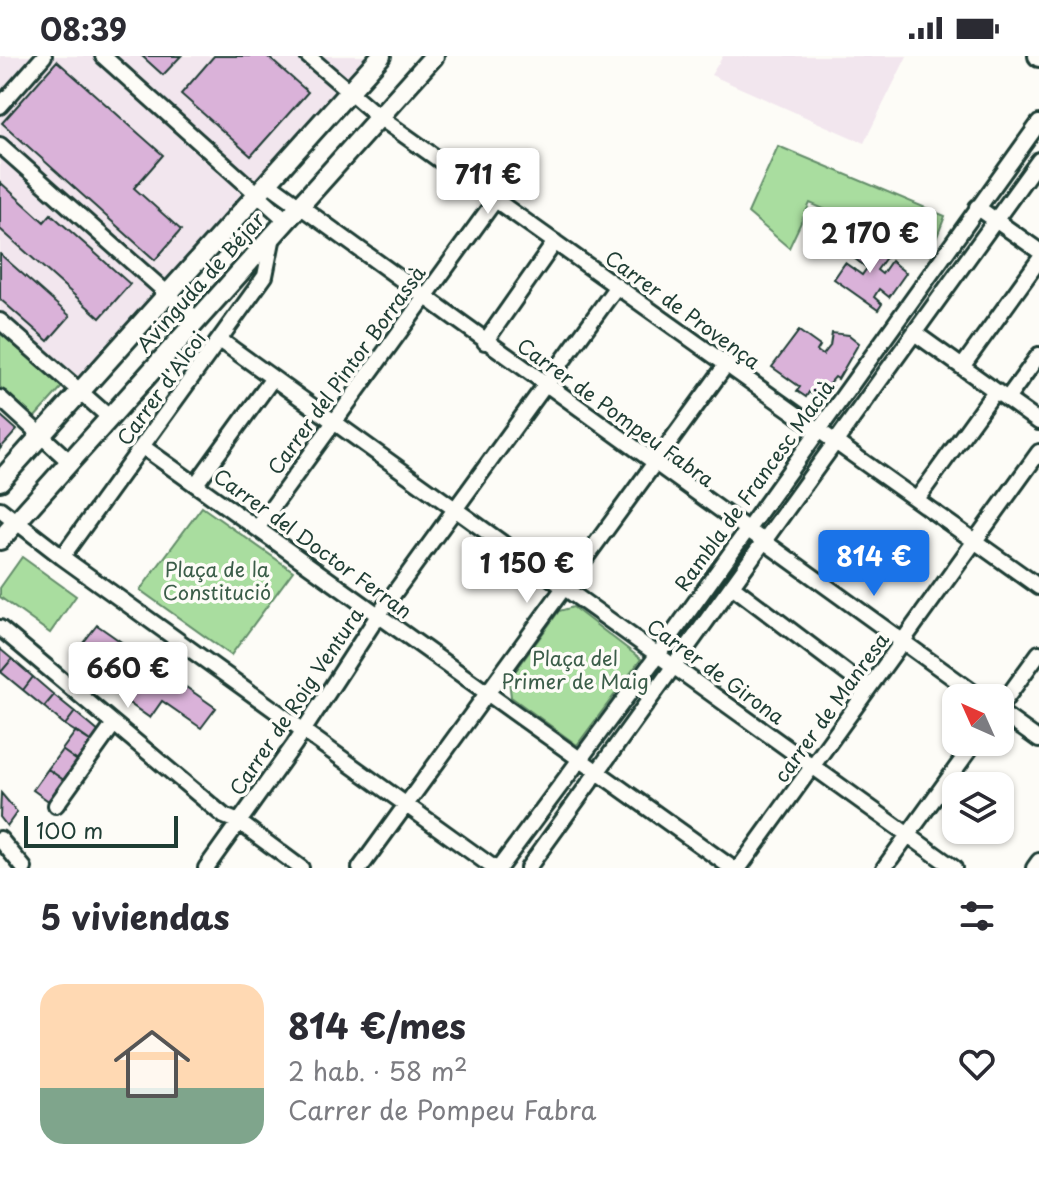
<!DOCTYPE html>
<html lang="es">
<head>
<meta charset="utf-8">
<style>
	body { margin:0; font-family:"Playpen Sans",sans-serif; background:#f2f2f3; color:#2b2b33; height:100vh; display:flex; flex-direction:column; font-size:30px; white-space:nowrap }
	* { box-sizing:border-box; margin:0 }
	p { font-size:26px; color:#7c7c81 }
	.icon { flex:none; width:44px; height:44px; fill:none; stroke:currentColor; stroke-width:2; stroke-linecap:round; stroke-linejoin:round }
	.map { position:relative; height:812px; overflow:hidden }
	.drawer { display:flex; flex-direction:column; background:#fff; flex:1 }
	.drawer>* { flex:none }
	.needle { width:52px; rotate:315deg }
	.buttons { position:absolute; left:942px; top:628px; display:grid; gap:16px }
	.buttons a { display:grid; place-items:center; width:72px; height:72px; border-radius:16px; background:#fff; box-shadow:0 2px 6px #0004; font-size:40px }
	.scale { position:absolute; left:24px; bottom:20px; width:154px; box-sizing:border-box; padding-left:8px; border:4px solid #1f3d34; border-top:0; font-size:22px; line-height:28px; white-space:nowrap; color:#1f3d34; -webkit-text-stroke:6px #fdfcf7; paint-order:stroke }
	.price { position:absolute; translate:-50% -68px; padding:0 18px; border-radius:8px; background:#fff; color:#222; font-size:26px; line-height:52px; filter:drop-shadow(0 2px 4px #0008) }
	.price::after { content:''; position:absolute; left:50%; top:48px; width:24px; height:18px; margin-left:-12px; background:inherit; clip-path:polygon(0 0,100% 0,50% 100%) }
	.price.on { background:#1a73e8; color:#fff }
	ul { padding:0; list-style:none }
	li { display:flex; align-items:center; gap:24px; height:200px; padding:0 40px }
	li+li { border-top:2px solid #e1e1e2 }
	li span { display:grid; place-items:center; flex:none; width:224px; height:160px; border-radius:24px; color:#555 }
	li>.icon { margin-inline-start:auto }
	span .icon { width:96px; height:96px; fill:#fffc; stroke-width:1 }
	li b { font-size:34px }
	h2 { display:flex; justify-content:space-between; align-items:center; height:96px; padding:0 40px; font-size:34px }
	.status { display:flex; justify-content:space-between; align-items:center; height:56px; padding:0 40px; background:#fff; direction:ltr }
	.status svg { height:22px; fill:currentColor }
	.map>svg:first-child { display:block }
</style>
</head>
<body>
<div class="status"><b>08:39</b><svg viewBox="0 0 49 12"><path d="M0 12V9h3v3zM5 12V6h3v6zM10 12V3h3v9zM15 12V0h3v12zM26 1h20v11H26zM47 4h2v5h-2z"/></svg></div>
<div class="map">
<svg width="1039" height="812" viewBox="0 0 1039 812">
	<rect width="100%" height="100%" fill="#fdfcf7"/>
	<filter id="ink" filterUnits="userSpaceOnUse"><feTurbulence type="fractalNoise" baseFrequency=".0125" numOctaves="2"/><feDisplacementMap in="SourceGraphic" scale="16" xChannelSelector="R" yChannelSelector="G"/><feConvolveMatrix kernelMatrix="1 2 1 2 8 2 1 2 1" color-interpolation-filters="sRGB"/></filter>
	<g filter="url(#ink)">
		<path fill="#f2e6ee" d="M 0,0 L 373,0 L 77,343 L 0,274 Z
			M 723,0 L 907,0 L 864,87 L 711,19 Z"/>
		<path fill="#a9dd9f" stroke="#648d6a" stroke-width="2" d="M 778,90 L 945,160 L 930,199 L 810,147 L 789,192 L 748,157 Z
			M 0,276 L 62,331 L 34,362 L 0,331 Z
			M 202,451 L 293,515 L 231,599 L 140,534 Z
			M 22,501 L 76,540 L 50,577 L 0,541 L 0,532 Z
			M 573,551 L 641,603 L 577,689 L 511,641 L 509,624 L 559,555 Z"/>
		<path fill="#dab2d9" stroke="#1f3d34" stroke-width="2" d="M 142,0 L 181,0 L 163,19 Z
			M 214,0 L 267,0 L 308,36 L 251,100 L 181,38 Z
			M 57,5 L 163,99 L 134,132 L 181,174 L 155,204 L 2,67 Z
			M 0,126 L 44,166 L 51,158 L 130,228 L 100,262 L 0,173 Z
			M 862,182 L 887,200 L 877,214 L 882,218 L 891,205 L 906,217 L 889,241 L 879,233 L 874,241 L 882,248 L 878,254 L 834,223 L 845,207 L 862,219 L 867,212 L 850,199 Z
			M 0,198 L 70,260 L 48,285 L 0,243 Z
			M 799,275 L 820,290 L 817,295 L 823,299 L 830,290 L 832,277 L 849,279 L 859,287 L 838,323 L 835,321 L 829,328 L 833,330 L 828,338 L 821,335 L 817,342 L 809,336 L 806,341 L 797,335 L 800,331 L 772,311 Z
			M 0,359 L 17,374 L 0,393 Z
			M 97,569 L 216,652 L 201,672 L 162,645 L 150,662 L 109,633 L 121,616 L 83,587 Z
			M 0,593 L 12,603 L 1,616 L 0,615 Z
			M 12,603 L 33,621 L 23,634 L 1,616 Z
			M 33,621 L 54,639 L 44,651 L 23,634 Z
			M 54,639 L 75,656 L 65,669 L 44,651 Z
			M 75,656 L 100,677 L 93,687 L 65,669 Z
			M 76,675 L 93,687 L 79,706 L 62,694 Z
			M 62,694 L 79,706 L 65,725 L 48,713 Z
			M 48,713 L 65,725 L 50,746 L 33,734 Z
			M 1,737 L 17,756 L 7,770 L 0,761 Z"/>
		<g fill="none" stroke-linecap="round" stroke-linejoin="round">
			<defs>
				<path id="minor" d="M 103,0 L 286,164
					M 308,0 L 379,61 L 1039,531
					M 0,50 L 44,0
					M 0,89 L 196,263
					M 268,127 L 981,642
					M 977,151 L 1039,195
					M 0,265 L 109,361
					M 916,278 L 1039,366
					M 220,284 L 954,812
					M 485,286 L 555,186
					M 962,311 L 1039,204
					M 0,342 L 69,405
					M 1007,343 L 1039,299
					M 143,391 L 732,812
					M 196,428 L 273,322
					M 917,443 L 995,335
					M 0,453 L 62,501 L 494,812
					M 258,471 L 496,143
					M 62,501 L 265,220 L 273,180
					M 732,530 L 868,633
					M 0,572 L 224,760 L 239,766 L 301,812
					M 1000,651 L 1039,597
					M 1000,656 L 1039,684
					M 56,749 L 114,668
					M 0,783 L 24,812
					M 206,812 L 294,689 L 379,558 L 617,230
					M 360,812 L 726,309
					M 499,812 L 659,597 L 1039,67
					M 528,812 L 1039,104
					M 739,812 L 1039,396
					M 884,812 L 975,686
					M 1034,812 L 1039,805"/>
				<path id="major" d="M 1038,0 L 1039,1
					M 0,425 L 381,0
					M 0,484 L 434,0"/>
			</defs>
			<use href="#minor" stroke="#1f3d34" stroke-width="20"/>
			<use href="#major" stroke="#1f3d34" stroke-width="24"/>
			<path stroke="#1f3d34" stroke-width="2" stroke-dasharray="8 6" stroke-linecap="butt" d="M 119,371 L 133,382"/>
			<use href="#minor" stroke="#fdfcf7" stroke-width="14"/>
			<use href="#major" stroke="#fdfcf7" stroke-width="18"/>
		</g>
	</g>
	<g text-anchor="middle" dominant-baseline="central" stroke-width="7" stroke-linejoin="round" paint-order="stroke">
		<g font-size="20" fill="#1f3d34" stroke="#fdfcf7">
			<text transform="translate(200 226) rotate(-48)">Avinguda de Béjar</text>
			<text transform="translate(683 253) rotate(36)">Carrer de Provença</text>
			<text transform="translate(346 314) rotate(-54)">Carrer del Pintor Borrassà</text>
			<text transform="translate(161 332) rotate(-54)">Carrer d'Alcoi</text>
			<text transform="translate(616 356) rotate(36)">Carrer de Pompeu Fabra</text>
			<text transform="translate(754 429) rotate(-54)">Rambla de Francesc Macià</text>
			<text transform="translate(313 487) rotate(36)">Carrer del Doctor Ferran</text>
			<text transform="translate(716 615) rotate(36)">Carrer de Girona</text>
			<text transform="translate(296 645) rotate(-56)">Carrer de Roig Ventura</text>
			<text transform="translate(831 651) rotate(-54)">carrer de Manresa</text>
		</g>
		<g font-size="20" fill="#3b5d49" stroke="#fdfcf7">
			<text x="217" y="513">Plaça de la<tspan x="217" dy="23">Constitució</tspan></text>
			<text x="575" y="602">Plaça del<tspan x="575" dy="23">Primer de Maig</tspan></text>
		</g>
	</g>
</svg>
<div class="buttons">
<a><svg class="needle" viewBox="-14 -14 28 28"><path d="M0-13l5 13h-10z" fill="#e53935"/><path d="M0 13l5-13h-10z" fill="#7c7c81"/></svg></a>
<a><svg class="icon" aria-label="layers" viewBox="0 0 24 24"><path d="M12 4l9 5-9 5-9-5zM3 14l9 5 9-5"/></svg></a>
</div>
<div class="scale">100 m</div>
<b class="price" style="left:488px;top:160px">711 €</b>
<b class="price" style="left:870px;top:219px">2 170 €</b>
<b class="price on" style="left:874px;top:542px">814 €</b>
<b class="price" style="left:527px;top:549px">1 150 €</b>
<b class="price" style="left:128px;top:654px">660 €</b>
</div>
<section class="drawer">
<h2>5 viviendas<svg class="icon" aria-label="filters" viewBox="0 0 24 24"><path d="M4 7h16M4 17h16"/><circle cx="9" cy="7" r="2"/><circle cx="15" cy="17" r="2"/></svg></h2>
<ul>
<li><span style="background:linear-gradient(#ffd9b3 65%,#7fa58c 0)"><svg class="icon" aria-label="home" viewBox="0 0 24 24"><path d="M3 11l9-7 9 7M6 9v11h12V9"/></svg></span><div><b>814 €/mes</b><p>2 hab. · 58 m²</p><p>Carrer de Pompeu Fabra</p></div><svg class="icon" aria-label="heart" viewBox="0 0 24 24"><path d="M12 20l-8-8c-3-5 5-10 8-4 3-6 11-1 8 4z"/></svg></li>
</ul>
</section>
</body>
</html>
